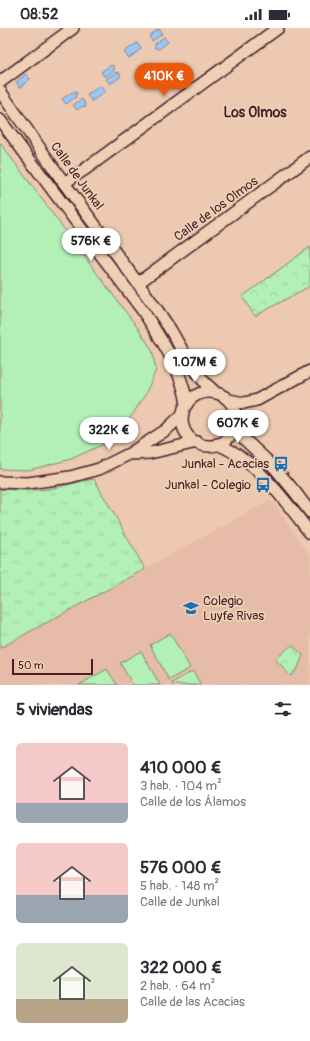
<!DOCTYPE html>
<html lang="es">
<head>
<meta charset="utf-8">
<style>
	body { margin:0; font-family:Pangolin,sans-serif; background:#f7f7f7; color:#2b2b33; height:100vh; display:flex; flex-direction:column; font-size:15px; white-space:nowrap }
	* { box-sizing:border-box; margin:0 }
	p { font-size:13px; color:#7c7c81 }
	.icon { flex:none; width:22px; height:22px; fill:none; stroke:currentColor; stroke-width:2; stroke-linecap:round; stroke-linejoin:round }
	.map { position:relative; height:657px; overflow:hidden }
	.sheet { display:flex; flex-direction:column; background:#fff; flex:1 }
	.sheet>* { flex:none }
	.scale { position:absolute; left:12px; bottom:10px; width:81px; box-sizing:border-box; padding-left:4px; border:2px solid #4a1f2b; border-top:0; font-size:11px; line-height:14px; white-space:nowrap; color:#4a1f2b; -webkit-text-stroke:3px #eed1b5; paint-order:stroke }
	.price { position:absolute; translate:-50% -34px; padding:0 9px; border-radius:14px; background:#fff; color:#222; font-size:13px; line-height:26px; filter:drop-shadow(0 1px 2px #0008) }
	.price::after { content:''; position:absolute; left:50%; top:24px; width:12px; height:9px; margin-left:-6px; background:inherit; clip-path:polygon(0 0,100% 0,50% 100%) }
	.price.active { background:#ea580c; color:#fff }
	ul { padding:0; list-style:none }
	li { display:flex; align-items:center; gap:12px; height:100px; padding:0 16px }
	li span { display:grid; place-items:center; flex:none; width:112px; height:80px; border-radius:6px; color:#555 }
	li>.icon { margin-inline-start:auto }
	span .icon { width:48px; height:48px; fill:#fffc; stroke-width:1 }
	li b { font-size:17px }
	h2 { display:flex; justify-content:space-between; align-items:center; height:48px; padding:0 16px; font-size:17px }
	.status { display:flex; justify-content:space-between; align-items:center; height:28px; padding:0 20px; background:#fff; direction:ltr }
	.status svg { height:11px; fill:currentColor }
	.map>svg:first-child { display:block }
</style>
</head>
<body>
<div class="status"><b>08:52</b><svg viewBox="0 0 49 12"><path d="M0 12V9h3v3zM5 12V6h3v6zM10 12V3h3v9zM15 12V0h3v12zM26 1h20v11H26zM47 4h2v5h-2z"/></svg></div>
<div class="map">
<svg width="310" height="657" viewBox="0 0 310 657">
	<defs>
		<pattern id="grass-tufts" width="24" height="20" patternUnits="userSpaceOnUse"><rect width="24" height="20" fill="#b2f0b6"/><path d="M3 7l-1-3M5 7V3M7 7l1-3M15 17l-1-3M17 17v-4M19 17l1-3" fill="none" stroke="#9bcd9d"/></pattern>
		<pattern id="park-crowns" width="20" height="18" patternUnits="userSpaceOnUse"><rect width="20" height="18" fill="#b2f0b6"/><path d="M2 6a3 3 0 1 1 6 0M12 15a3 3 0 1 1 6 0" fill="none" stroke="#9bcd9d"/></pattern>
	</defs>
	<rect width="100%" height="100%" fill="#ecc9b0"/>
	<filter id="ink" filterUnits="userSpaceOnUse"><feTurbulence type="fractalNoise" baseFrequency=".025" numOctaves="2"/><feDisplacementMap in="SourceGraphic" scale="8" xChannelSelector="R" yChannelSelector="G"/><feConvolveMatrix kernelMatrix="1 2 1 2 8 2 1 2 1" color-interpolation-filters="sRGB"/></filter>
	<g filter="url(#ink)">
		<path fill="#e6bca8" d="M 271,472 L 310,527 L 310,654 L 307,657 L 0,657 L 0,620 Z"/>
		<path fill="url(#grass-tufts)" stroke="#7e8870" d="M 94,451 L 145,541 L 0,620 L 0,461 C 16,462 32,463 48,461 C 63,459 79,453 94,451 Z"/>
		<path fill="url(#park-crowns)" stroke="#7e8870" d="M 310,219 L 310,258 L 255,288 L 242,269 Z
			M 292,617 L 303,627 L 298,640 L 291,648 L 275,631 Z"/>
		<path fill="#b2f0b6" stroke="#7e8870" d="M 0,115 L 137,299 L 152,322 L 156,342 L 145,367 L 129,392 L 106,415 L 71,431 L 29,442 L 0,441 Z
			M 170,605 L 190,640 L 169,652 L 150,617 Z
			M 141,623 L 160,657 L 133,657 L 120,635 Z
			M 107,641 L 117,657 L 79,657 Z
			M 193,643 L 201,657 L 172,657 L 172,655 Z"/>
		<path fill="#99c8f4" stroke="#7984a4" d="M 159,1 L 162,6 L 152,13 L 149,8 Z
			M 164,9 L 168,14 L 159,21 L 155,20 L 155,16 Z
			M 137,15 L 141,21 L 129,30 L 124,24 Z
			M 111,37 L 114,38 L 114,42 L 105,49 L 101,44 Z
			M 116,44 L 120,45 L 120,49 L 110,56 L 106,51 Z
			M 26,46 L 30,51 L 24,56 L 22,59 L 20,59 L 16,54 Z
			M 100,58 L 105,64 L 92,73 L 87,67 Z
			M 72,64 L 73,65 L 76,64 L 77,65 L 75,68 L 76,69 L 66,76 L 62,71 Z
			M 82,71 L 86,77 L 86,78 L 83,79 L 82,78 L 77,82 L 73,77 Z"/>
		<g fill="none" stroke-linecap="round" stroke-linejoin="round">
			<defs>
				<path id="minor" d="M 0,54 L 73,0
					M 0,63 L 64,155 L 153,276 L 170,301 L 189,334 L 205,355 L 215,364
					M 0,92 L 143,283 C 161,311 182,342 187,376
					M 64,155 L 84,142 L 278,0
					M 138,255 L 310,129
					M182 391a27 27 0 1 1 54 0a27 27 0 1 1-54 0Z
					M 229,372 L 244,375 L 257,372 L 310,343
					M 236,396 L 240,405 L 245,412 L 274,439 L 295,464 L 310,484
					M 217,416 C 256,431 286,474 310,505
					M 129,426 L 150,425 L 197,414
					M 0,454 L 28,455 L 70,449 L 99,441 L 129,426 L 166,402 L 183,386"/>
			</defs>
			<use href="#minor" stroke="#4a1f2b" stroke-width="14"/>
			<use href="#minor" stroke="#eed1b5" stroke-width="11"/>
		</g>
	</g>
	<defs>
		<symbol id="bus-bare" viewBox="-9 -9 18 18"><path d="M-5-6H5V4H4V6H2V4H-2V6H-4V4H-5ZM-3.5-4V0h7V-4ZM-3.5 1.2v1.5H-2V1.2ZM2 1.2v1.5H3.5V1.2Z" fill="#1f6fb2" stroke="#eed1b5" stroke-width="2.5" paint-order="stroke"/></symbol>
		<symbol id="school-bare" viewBox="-9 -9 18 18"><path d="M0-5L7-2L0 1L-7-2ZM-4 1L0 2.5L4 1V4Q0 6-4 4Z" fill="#1f6fb2" stroke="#eed1b5" stroke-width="2.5" paint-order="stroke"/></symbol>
	</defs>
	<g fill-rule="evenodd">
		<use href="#bus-bare" x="270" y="425" width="22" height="22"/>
		<use href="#bus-bare" x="252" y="446" width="22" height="22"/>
		<use href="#school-bare" x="180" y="569" width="22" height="22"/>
	</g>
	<g text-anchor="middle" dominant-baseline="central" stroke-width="3.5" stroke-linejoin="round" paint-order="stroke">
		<g font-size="13" fill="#4a1f2b" stroke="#eed1b5">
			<text transform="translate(77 148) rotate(54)">Calle de Junkal</text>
			<text transform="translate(216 181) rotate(-36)">Calle de los Olmos</text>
		</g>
		<g font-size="13" fill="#4a1f2b" stroke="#eed1b5" text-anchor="end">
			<text x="269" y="436">Junkal - Acacias</text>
			<text x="251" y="457">Junkal - Colegio</text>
			<text x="203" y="573" text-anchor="start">Colegio<tspan x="203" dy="15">Luyfe Rivas</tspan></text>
		</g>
		<g font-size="14" font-weight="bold" fill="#4a1f2b" stroke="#eed1b5">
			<text x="255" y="84">Los Olmos</text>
		</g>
	</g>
</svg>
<div class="scale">50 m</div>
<b class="price active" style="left:164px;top:69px">410K €</b>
<b class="price" style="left:91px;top:234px">576K €</b>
<b class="price" style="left:195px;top:355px">1.07M €</b>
<b class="price" style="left:238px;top:416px">607K €</b>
<b class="price" style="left:109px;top:423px">322K €</b>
</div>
<section class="sheet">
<h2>5 viviendas<svg class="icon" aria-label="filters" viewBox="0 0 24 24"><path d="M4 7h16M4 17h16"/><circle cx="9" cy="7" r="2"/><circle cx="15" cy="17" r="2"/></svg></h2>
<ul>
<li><span style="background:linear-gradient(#f6c9c9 75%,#9aa5b1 0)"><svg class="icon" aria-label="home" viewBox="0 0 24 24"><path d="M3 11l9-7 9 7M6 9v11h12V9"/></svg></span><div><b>410 000 €</b><p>3 hab. · 104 m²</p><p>Calle de los Álamos</p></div></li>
<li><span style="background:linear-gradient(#f6c9c9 65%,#9aa5b1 0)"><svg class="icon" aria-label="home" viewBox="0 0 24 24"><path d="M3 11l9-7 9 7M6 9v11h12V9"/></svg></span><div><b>576 000 €</b><p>5 hab. · 148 m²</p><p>Calle de Junkal</p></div></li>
<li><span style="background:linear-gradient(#dfe7d0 70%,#b9a48a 0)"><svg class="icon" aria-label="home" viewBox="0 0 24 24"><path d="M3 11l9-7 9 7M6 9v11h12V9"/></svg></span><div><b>322 000 €</b><p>2 hab. · 64 m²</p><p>Calle de las Acacias</p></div></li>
</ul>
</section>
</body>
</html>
